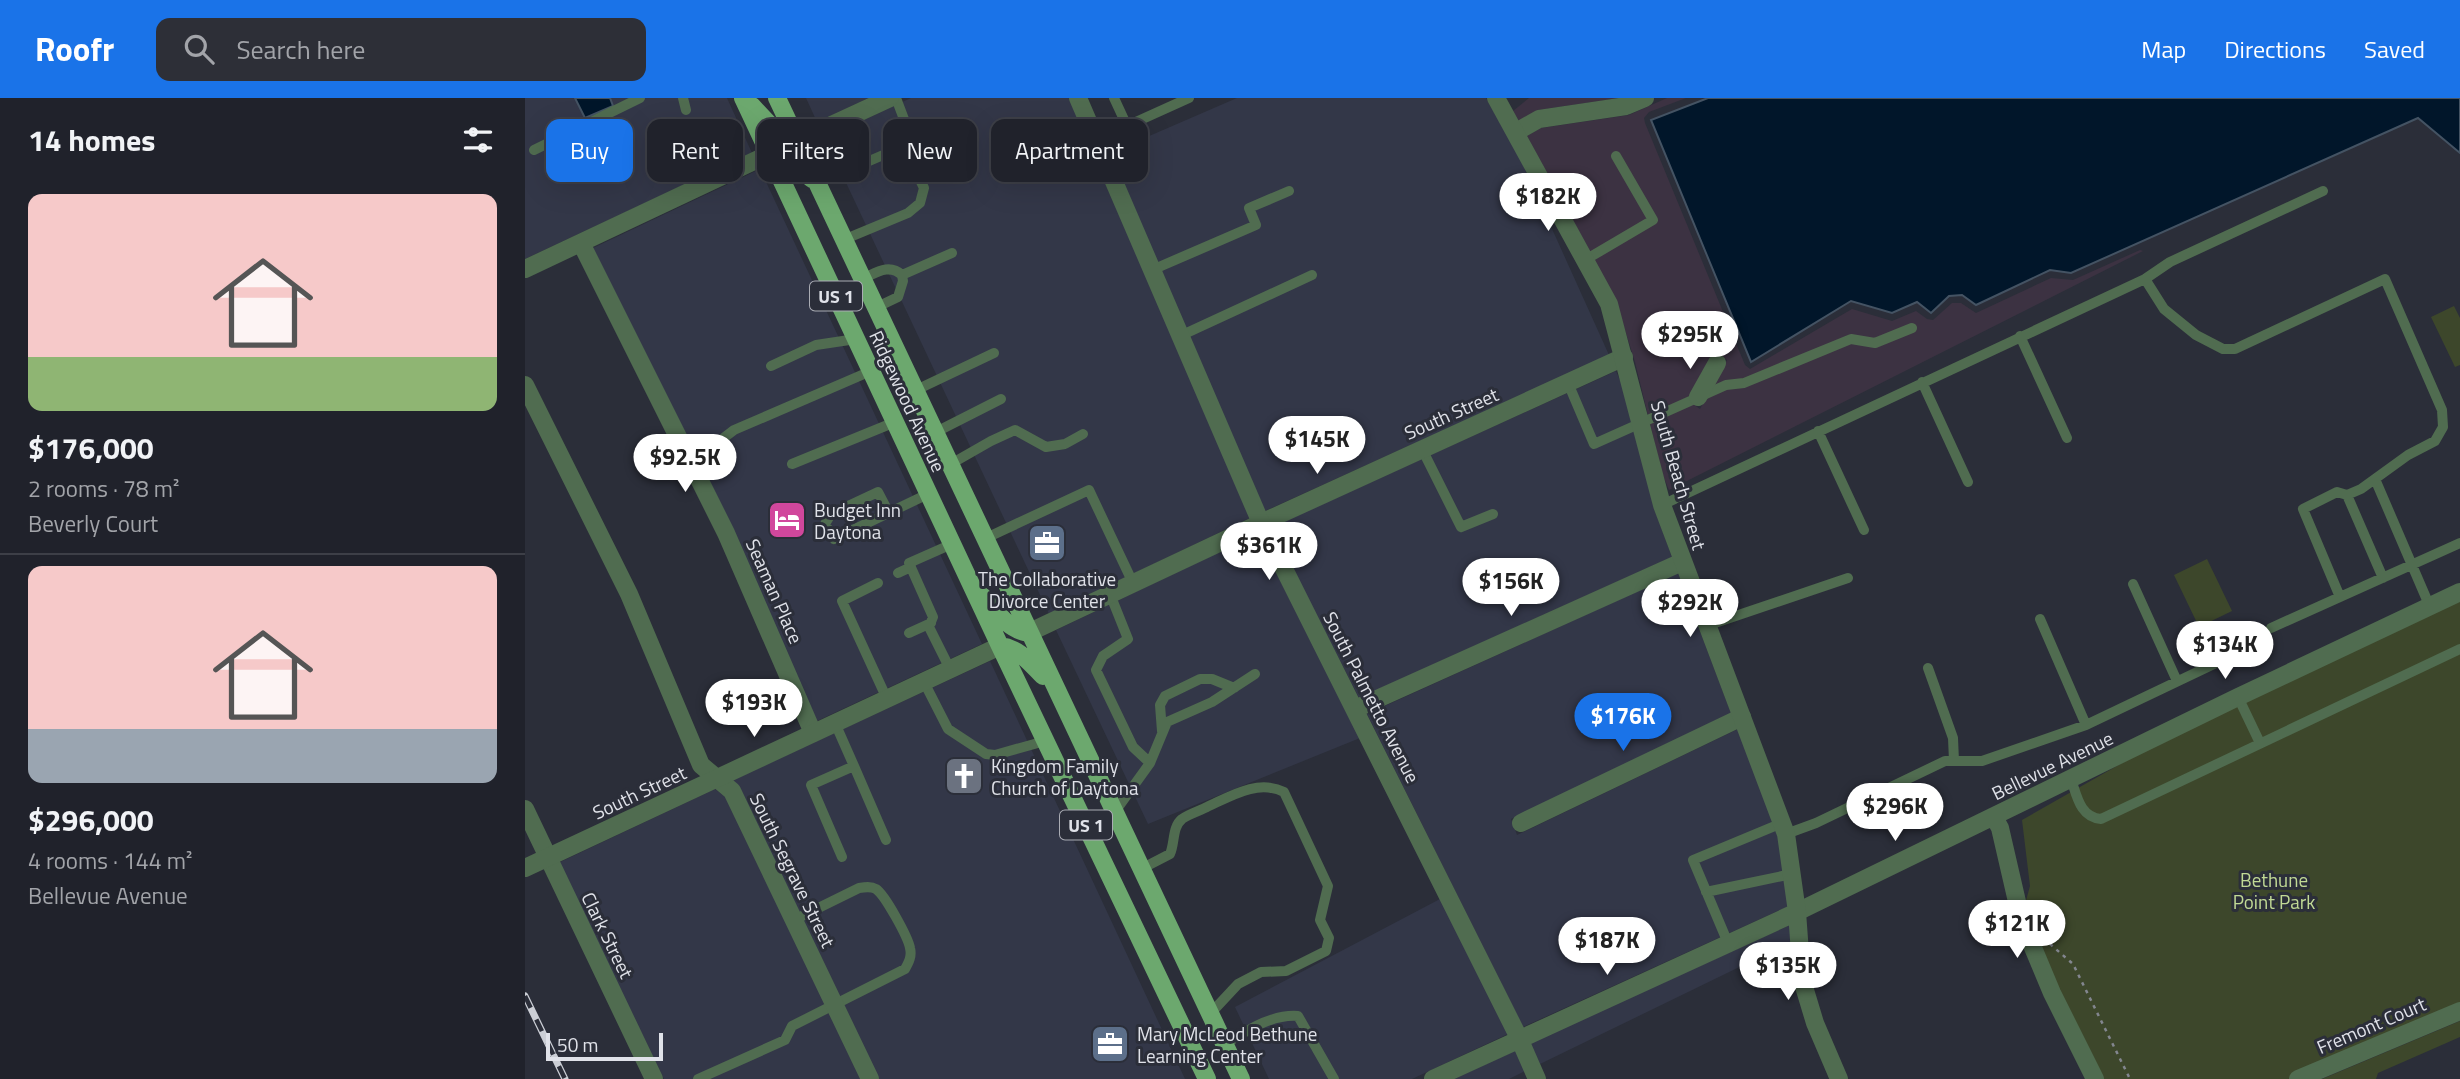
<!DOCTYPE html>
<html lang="en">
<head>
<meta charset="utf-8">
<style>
	body { margin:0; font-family:"Titillium Web",sans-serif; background:#2d2f37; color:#f1f3f6; height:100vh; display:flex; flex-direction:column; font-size:26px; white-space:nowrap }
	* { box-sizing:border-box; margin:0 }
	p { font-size:23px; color:#a2a4a9 }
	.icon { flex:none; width:38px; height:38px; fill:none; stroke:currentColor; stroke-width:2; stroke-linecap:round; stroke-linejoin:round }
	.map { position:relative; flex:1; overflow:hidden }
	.panel { display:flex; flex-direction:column; background:#20222b; width:525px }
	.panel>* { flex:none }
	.banner { position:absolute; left:21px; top:21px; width:665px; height:63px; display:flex; gap:14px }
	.scale { position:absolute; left:21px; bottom:18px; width:117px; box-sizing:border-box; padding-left:7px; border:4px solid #e0e2e9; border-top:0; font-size:19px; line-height:24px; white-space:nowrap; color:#e0e2e9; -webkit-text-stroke:5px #2b2e39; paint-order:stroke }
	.price { position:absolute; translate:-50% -60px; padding:0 16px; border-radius:24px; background:#fff; color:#222; font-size:23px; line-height:46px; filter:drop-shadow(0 2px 4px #0008) }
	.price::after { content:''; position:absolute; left:50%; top:42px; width:21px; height:16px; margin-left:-10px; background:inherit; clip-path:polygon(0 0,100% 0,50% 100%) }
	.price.selected { background:#1a73e8; color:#fff }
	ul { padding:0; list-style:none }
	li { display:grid; align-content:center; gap:14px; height:371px; padding:0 28px }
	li+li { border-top:2px solid #3d3f47 }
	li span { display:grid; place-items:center; height:217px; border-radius:14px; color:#555 }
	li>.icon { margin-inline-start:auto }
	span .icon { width:126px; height:126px; fill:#fffc; stroke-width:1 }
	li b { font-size:30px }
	h2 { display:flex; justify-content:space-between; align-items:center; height:84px; padding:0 28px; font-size:30px }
	.tag { padding:0 24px; border-radius:14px; background:#20222b; box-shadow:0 7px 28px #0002,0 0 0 2px #3d3f47; font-size:24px; line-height:63px }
	.tag.selected { background:#1a73e8; color:#fff }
	header { display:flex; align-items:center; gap:42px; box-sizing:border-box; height:98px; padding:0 35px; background:#1a73e8; color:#fff }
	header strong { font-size:33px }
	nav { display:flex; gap:38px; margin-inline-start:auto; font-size:24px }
	.search { width:490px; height:63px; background:#2d2f37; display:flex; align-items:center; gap:18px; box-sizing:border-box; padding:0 24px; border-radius:14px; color:#a2a4a9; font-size:26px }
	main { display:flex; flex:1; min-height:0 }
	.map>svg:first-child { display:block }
</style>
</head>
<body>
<header>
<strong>Roofr</strong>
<div class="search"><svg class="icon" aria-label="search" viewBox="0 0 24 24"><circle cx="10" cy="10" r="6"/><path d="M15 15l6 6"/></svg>Search here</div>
<nav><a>Map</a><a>Directions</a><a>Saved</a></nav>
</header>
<main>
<section class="panel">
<h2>14 homes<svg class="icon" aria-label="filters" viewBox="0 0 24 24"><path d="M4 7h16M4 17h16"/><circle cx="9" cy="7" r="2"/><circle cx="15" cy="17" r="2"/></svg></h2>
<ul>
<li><span style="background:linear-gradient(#f6c9c9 75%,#8fb573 0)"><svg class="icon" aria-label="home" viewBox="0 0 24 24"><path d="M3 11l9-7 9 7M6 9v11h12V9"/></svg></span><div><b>$176,000</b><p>2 rooms · 78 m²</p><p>Beverly Court</p></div></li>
<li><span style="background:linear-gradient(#f6c9c9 75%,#9aa5b1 0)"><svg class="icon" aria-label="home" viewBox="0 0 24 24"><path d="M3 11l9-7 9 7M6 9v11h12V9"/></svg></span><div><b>$296,000</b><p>4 rooms · 144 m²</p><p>Bellevue Avenue</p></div></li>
</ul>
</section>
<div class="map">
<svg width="1935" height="981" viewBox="0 0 1935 981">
	<rect width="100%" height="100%" fill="#2b2e39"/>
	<path fill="#333748" d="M 0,0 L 202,0 L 227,55 L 0,161 Z
		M 281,0 L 344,0 L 292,24 Z
		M 386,0 L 544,0 L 725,420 L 524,516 L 300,40 Z
		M 712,0 L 961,0 L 995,60 L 1084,257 L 740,413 L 585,55 Z
		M 235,71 L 457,546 L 292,623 L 68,150 Z
		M 1091,273 L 1099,291 L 1129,410 L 1147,459 L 834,600 L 747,429 Z
		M 732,436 L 835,640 L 623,726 L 531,532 Z
		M 1153,475 L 1206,615 L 986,721 L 992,737 L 1213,631 L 1254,739 L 1264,808 L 998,929 L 842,616 Z
		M 465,563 L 660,981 L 354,981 L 214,688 L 208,682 Z
		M 190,691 L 201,699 L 336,981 L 139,981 L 33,765 Z
		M 915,801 L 983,936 L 887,981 L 744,981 L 710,909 Z
		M 1265,827 L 1266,844 L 1015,966 L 1005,945 Z
		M 991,952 L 1000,973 L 984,981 L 929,981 Z"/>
	<path fill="#3c3242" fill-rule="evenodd" d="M 1004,0 L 1095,0 L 1013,12 L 994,23 L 988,13 Z
		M 1142,0 L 1161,0 L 1124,14 L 1119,20 L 1120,25 L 1220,267 L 1225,271 L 1327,211 L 1367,223 L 1391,213 L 1402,221 L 1408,222 L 1427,205 L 1436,205 L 1451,215 L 1526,180 L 1548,182 L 1615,152 L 1618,153 L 1144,392 L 1137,375 L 1110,264 L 1091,203 L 1002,38 L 1016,30 L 1104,17 ZM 1189,253 L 1202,262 L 1175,311 L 1162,302 Z"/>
	<path fill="#3d472b" d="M 1929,208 L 1935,220 L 1935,267 L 1930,269 L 1906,219 Z
		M 1682,461 L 1707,513 L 1674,529 L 1649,477 Z
		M 1935,494 L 1935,913 L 1778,981 L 1570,981 L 1496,821 L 1505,788 L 1497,722 L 1713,599 Z
		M 1935,923 L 1935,939 L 1853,975 L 1851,981 L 1797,981 Z"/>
	<path fill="#01162a" stroke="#445363" stroke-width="2" d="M 50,0 L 85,0 L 88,8 L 60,20 Z
		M 1183,0 L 1935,0 L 1935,55 L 1893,20 L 1546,175 L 1525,172 L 1451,207 L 1437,197 L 1424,198 L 1406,215 L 1392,204 L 1367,215 L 1326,203 L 1226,264 L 1126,22 Z"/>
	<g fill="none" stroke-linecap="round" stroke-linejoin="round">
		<path stroke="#83868f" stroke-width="2.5" stroke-dasharray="3.5 5" stroke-linecap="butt" d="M 1525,846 L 1548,866 L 1605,981"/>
		<path stroke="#506c50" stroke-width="10" d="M 158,0 L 161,12
			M 371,0 L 385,37 L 379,48
			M 589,0 L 602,28
			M 168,30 L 170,57 L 180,87
			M 571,42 L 664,0
			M 9,52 L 115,0
			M 284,70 C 307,60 312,53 335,67 L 379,48 L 399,90 L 395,105 L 383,115 L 318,142
			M 1060,162 L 1128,122 L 1091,58
			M 627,172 L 731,127 L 724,110 L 764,93
			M 337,181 C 351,175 364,165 377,177
			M 1620,181 L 1639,211 L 1671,237 L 1698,251 L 1710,251 L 1860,181 L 1917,312 L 1918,329 L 1910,343 L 1883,357 L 1836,391 L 1822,397 L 1812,394 L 1778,411 L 1815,499
			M 350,210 L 373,199 L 378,183 L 377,177 L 427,155
			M 655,238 L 787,177
			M 1495,238 L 1542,340
			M 246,268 L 291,247 L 331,241
			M 1397,284 L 1443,384
			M 1043,285 L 1069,346 L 1201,287 L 1219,285 L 1326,241 L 1350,245 L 1387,230
			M 389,293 L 469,255
			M 1293,333 L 1339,432
			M 409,335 L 476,301
			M 897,351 L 936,429 L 968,416
			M 166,365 L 209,332 L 346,273
			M 267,366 L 370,324
			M 424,367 L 466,343 L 490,332 L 521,349 L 540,346 L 558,336
			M 1850,381 L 1905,509
			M 1822,397 L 1858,480
			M 1137,407 L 1620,181 L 1645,164 L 1798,93
			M 364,415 L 353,394 L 306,416 L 300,426 L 309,441 L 403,396
			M 459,441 L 564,392 L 608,485
			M 373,475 L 386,469
			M 353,485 L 317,503 L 362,601
			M 1608,486 L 1652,583
			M 585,496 L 603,541 L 578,558 L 571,572 L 608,649 L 625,665 L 642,624 L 687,604 L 730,576
			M 1515,521 L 1561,627
			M 1181,528 L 1323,480
			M 1746,530 L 1935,445
			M 384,535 L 406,525
			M 1403,570 L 1428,640 L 1429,663
			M 425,571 L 404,529 L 408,519 L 384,465 L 427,446
			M 399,584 L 423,631 L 461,656 L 470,657 L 520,643
			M 1713,599 L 1735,645
			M 310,625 L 329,668 L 286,687 L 317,759
			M 637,633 L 635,607 L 640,598 L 675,581 L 687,581 L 709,590
			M 329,668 L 361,742
			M 1546,681 C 1552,698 1555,719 1576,721 L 1935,551
			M 589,715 L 625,665
			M 1261,736 L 1291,725 L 1420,663 L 1457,663 L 1561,627 L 1733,545
			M 616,771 L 645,756 C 650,745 647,729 657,721 C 664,716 674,713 682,709 C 706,698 733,681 759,694 L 803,788 L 795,822 L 804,840 L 801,853 L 761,873 L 736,874 L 713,886 L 685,916
			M 1181,794 L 1267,776
			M 1203,845 L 1168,762 L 1257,725
			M 700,946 C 722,933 746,916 773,918 L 809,981
			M 173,981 L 260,942 L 267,928 L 380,871 C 384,864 387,858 385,850 C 383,839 360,797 351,791 C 346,788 340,789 334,790 L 269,822"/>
		<path stroke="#506c50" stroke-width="18" d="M 991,34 L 1014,21 L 1101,8 L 1120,0
			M 272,43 L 365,0
			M 56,145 L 201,435 L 288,635
			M 0,171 L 244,56
			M 0,287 L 104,496 L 176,667 L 207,693 L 345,981
			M 1173,299 L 1192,265
			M 503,535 L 736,425 L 1099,259
			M 830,611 L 1157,464
			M 0,711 L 129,981
			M 1469,719 L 1475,730 L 1496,821 L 1527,895 L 1570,981
			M 996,725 L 1217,619
			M 1272,814 L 1713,599 L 1935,494
			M 1773,981 L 1935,913"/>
		<path stroke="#506c50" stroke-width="18" d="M 553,0 L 736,425 L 994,940 L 1012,981
			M 971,0 L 1084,206 L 1137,407 L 1261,736 L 1272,814 L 1277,882 L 1290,925 L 1314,981
			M 0,770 L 475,548
			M 908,981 L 1272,814"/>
		<path stroke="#6ca86e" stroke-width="18" d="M 218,0 L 475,548 L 682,981
			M 252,0 L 716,981
			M 227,8 L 256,39 L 272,43
			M 244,56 C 263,56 273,69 287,81
			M 457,498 C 471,513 482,531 503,535
			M 475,548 C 494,550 505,565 518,578"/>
		<defs>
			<path id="rail" d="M 0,898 L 40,981"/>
		</defs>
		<use href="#rail" stroke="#cbced5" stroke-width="7"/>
		<use href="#rail" stroke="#2b2e39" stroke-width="4.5" stroke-dasharray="13" stroke-linecap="butt"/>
	</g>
	<defs>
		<symbol id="hotel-square" viewBox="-11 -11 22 22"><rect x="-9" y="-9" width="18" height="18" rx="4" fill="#d1479c" stroke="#2b2e39"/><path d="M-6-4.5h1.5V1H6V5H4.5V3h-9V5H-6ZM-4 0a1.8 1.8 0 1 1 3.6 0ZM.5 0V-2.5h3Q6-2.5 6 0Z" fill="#fff"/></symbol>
		<symbol id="office-square" viewBox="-11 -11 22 22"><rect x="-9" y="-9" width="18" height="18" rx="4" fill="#5c6f8a" stroke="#2b2e39"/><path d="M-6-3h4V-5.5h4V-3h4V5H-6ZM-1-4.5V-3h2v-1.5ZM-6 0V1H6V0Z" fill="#fff"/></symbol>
		<symbol id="church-square" viewBox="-11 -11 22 22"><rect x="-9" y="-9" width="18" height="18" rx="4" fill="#6b7280" stroke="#2b2e39"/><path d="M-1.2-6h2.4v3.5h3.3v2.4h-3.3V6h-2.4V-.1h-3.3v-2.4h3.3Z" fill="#fff"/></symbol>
	</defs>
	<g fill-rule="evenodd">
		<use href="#hotel-square" x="240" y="400" width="44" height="44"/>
		<use href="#office-square" x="500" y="423" width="44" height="44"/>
		<use href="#church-square" x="417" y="656" width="44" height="44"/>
		<use href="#office-square" x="563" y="924" width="44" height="44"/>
	</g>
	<g text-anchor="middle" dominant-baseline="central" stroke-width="6" stroke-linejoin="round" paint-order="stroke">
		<g fill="#2b2e39" stroke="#aaacb4" stroke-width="2">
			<rect x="285" y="183.5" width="52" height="29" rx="5"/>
			<rect x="535" y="712.5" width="52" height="29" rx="5"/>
		</g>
		<g font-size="18" font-weight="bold" fill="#e0e2e9">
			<text x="311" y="198">US 1</text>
			<text x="561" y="727">US 1</text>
		</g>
		<g font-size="19" fill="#e0e2e9" stroke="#2b2e39">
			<text transform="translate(383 303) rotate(65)">Ridgewood Avenue</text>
			<text transform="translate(926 315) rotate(-24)">South Street</text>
			<text transform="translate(1154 377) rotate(74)">South Beach Street</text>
			<text transform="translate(250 493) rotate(66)">Seaman Place</text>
			<text transform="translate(847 599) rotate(63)">South Palmetto Avenue</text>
			<text transform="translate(1527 667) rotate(-26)">Bellevue Avenue</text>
			<text transform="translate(114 694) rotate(-25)">South Street</text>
			<text transform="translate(268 772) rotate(64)">South Segrave Street</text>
			<text transform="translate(83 837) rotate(64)">Clark Street</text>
			<text transform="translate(1846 927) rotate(-23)">Fremont Court</text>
		</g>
		<g font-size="19" fill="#e0e2e9" stroke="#2b2e39" text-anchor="start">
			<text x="289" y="411">Budget Inn<tspan x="289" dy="22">Daytona</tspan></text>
			<text x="522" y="480" text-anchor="middle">The Collaborative<tspan x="522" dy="22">Divorce Center</tspan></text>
			<text x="466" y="667">Kingdom Family<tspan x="466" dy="22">Church of Daytona</tspan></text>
			<text x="612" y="935">Mary McLeod Bethune<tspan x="612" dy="22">Learning Center</tspan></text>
		</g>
		<g font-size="19" fill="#c1d995" stroke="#2b2e39">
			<text x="1749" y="781">Bethune<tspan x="1749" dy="22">Point Park</tspan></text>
		</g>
	</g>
</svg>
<div class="scale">50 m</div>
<b class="price" style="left:1023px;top:135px">$182K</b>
<b class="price" style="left:1165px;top:273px">$295K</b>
<b class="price" style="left:792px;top:378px">$145K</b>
<b class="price" style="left:160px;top:396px">$92.5K</b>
<b class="price" style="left:744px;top:484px">$361K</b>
<b class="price" style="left:986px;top:520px">$156K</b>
<b class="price" style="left:1165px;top:541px">$292K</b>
<b class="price" style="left:1700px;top:583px">$134K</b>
<b class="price" style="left:229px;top:641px">$193K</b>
<b class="price selected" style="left:1098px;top:655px">$176K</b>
<b class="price" style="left:1370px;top:745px">$296K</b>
<b class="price" style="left:1492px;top:862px">$121K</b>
<b class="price" style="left:1082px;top:879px">$187K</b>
<b class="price" style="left:1263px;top:904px">$135K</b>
<div class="banner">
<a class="tag selected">Buy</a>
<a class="tag">Rent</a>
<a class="tag">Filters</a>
<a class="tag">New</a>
<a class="tag">Apartment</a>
</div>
</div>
</main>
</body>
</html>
